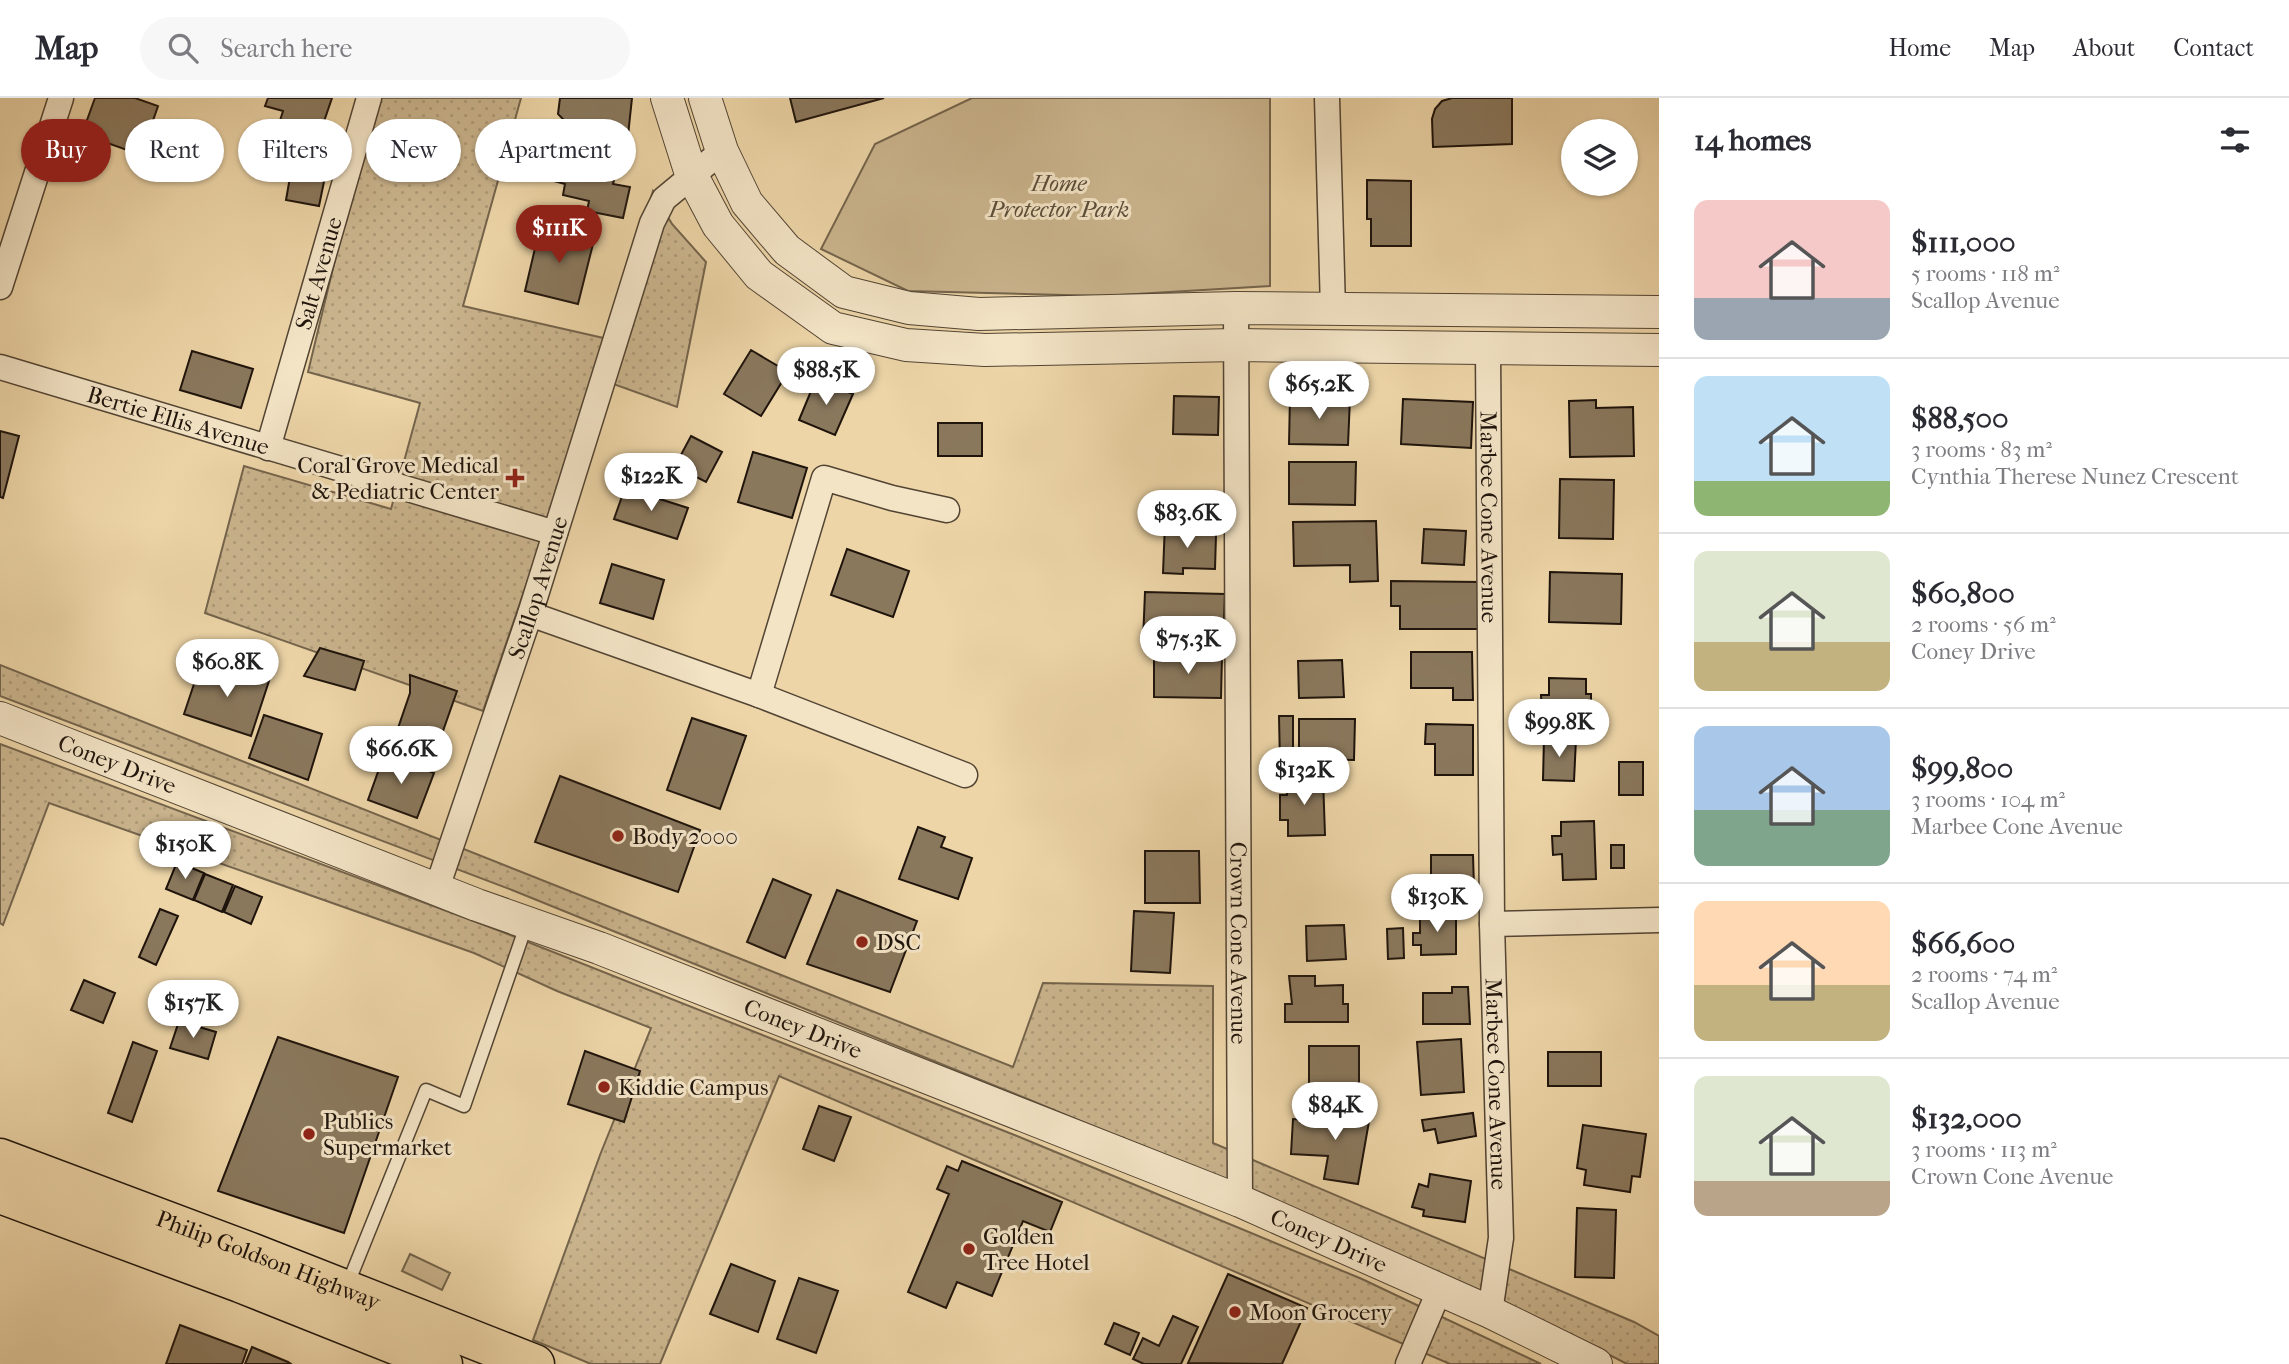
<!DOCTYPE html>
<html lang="en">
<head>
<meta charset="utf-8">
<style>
	body { margin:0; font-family:"IM FELL French Canon",serif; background:#f7f7f7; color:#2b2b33; height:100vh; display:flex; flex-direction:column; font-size:26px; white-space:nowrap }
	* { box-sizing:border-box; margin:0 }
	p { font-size:23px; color:#7c7c81 }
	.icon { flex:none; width:38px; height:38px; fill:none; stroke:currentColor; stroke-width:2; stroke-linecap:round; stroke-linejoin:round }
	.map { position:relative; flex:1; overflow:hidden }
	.panel { display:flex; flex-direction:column; background:#fff; width:630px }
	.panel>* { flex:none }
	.top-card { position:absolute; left:21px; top:21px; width:665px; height:63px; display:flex; gap:14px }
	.buttons { position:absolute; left:1561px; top:21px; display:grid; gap:14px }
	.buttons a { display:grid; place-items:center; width:77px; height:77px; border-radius:50%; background:#fff; box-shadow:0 2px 5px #0004; font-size:35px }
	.price { position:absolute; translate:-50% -60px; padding:0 16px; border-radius:24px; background:#fff; color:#222; font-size:23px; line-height:46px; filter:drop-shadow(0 2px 4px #0008) }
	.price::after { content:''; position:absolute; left:50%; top:42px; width:21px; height:16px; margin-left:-10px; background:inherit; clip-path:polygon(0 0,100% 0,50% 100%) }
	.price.on { background:#8f2418; color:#fff }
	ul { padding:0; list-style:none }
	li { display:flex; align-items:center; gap:21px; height:175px; padding:0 35px }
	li+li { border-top:2px solid #e1e1e2 }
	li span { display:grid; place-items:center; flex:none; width:196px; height:140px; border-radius:14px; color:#555 }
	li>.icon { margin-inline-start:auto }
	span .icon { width:84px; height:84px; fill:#fffc; stroke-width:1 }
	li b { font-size:30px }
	h2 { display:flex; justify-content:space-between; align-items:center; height:84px; padding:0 35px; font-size:30px }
	.pill { padding:0 24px; border-radius:32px; background:#fff; box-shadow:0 2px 5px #0004; font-size:24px; line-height:63px }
	.pill.on { background:#8f2418; color:#fff }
	header { display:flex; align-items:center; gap:42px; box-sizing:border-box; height:98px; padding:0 35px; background:#fff; border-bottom:2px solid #e1e1e2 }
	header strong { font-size:33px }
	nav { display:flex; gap:38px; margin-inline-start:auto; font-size:24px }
	.search { width:490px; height:63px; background:#f7f7f7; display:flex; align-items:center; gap:18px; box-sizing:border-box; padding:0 24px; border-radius:38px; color:#7c7c81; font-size:26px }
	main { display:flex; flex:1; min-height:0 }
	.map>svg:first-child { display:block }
</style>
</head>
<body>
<header>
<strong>Map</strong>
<div class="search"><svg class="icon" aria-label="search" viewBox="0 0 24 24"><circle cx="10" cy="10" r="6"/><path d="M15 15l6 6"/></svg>Search here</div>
<nav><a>Home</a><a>Map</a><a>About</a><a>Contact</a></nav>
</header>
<main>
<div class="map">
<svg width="1659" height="1266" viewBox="0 0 1659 1266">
	<defs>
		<pattern id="grass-dots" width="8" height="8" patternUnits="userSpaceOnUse" patternTransform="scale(1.75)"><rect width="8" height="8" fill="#cab48d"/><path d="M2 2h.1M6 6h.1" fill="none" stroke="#ad9a78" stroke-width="1.8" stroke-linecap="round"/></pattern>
	</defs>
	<rect width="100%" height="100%" fill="#edd5a7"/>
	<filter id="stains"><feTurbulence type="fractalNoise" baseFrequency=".00286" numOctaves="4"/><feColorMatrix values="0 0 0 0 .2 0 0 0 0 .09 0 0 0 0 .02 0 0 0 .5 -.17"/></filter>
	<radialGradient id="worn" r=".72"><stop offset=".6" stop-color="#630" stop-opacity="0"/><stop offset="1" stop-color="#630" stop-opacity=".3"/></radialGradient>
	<path fill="url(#grass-dots)" stroke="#74644c" stroke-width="2" d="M 374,0 L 521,0 L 463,208 L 608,241 L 653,93 L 672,126 L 706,164 L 677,309 L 597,280 L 483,613 L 205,515 L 244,368 L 391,411 L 420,305 L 308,274 Z
		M 0,567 L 1013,969 L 1043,885 L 1213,888 L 1213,1045 L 1634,1224 L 1659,1238 L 1659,1266 L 1627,1266 L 1532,1217 L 1377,1147 L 1030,1002 L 512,792 L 0,598 Z
		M 0,646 L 500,833 L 1017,1038 L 1362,1181 L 1541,1266 L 1450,1266 L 779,978 L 660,1266 L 591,1266 L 533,1242 L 600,1057 L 651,930 L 557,893 L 474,855 L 49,705 L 3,827 L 0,825 Z"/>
	<path fill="#cab48d" stroke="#74644c" stroke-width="2" d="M 972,0 L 1270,0 L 1270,188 L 1102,198 L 908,193 L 821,151 L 875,46 Z
		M 410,1156 L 450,1175 L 442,1192 L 402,1173 Z"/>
	<path fill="#8a785d" stroke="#1f140c" stroke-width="2" d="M 95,0 L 135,0 L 158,8 L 141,57 L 82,36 Z
		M 268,0 L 332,0 L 318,41 L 278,29 L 283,13 L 265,8 Z
		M 560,0 L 632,0 L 627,47 L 583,42 L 558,16 Z
		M 790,0 L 884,0 L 796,24 Z
		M 1452,0 L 1512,0 L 1512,46 L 1433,49 L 1432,21 L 1435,11 L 1442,3 Z
		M 293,62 L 327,69 L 319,108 L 286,102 Z
		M 558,62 L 616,74 L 613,86 L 630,89 L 623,120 L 587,113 L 589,103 L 563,97 L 565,86 L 554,83 Z
		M 1367,82 L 1411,83 L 1411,148 L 1371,148 L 1371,121 L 1367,121 Z
		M 540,129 L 594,142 L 578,206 L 525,193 Z
		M 751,252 L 788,274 L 761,318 L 724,296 Z
		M 192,253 L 253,271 L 241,310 L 180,292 Z
		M 816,281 L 853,296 L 835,337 L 799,322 Z
		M 1174,298 L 1219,299 L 1218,337 L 1173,336 Z
		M 1290,298 L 1350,300 L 1348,347 L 1289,346 Z
		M 1403,301 L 1473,304 L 1471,350 L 1401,346 Z
		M 1596,302 L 1596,310 L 1633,309 L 1634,358 L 1570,359 L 1569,303 Z
		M 938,325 L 982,325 L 982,358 L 938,358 Z
		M 0,333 L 19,338 L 3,400 L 0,399 Z
		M 691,338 L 722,354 L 706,384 L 675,368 Z
		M 753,354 L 807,370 L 792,420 L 738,404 Z
		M 1289,364 L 1356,364 L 1355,407 L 1289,406 Z
		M 1560,381 L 1614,382 L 1613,441 L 1559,440 Z
		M 625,390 L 688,410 L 677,441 L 614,421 Z
		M 1376,423 L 1378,483 L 1350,484 L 1350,467 L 1294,468 L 1293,424 Z
		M 1165,425 L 1181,426 L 1181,436 L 1216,437 L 1215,471 L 1183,470 L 1183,476 L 1163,475 Z
		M 1424,431 L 1466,433 L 1464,467 L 1422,465 Z
		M 847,451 L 909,473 L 893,519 L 831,497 Z
		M 612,466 L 664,482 L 653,521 L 600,505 Z
		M 1550,474 L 1622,476 L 1621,526 L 1549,524 Z
		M 1391,483 L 1480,484 L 1480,531 L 1400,531 L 1400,508 L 1391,508 Z
		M 1145,494 L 1225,496 L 1223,545 L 1143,543 Z
		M 320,550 L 364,563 L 355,592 L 304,578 Z
		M 1411,554 L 1472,554 L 1473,602 L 1453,602 L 1453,590 L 1411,590 Z
		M 1154,557 L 1222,558 L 1221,600 L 1154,599 Z
		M 1342,562 L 1344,599 L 1299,600 L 1298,563 Z
		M 212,565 L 269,583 L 251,638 L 184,616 L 196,580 Z
		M 410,577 L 457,593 L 437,650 L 396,636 L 410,595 Z
		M 1549,580 L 1586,581 L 1586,596 L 1591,596 L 1591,617 L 1542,619 L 1541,597 L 1549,597 Z
		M 264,617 L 322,636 L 308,682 L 249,660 Z
		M 1279,618 L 1293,618 L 1293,665 L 1280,666 Z
		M 692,620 L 746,638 L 720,711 L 667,692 Z
		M 1299,621 L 1355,621 L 1354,662 L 1299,661 Z
		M 1426,626 L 1473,627 L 1473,677 L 1435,677 L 1435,646 L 1425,646 Z
		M 1544,640 L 1576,641 L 1574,683 L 1543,682 Z
		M 384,657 L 434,675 L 417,720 L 368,702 Z
		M 1619,664 L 1643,664 L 1643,697 L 1619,697 Z
		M 560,678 L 700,732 L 678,794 L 535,744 Z
		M 1323,680 L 1325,737 L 1288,738 L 1288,722 L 1280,722 L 1280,697 L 1287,697 L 1287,681 Z
		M 1594,723 L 1596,781 L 1563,782 L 1562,756 L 1553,757 L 1552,738 L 1561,738 L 1561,724 Z
		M 918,729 L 945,739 L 941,749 L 972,760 L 958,801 L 899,781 Z
		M 1611,747 L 1624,747 L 1624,770 L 1611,770 Z
		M 1145,753 L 1199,753 L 1200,805 L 1145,805 Z
		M 1431,757 L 1473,757 L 1474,790 L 1426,791 L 1426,777 L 1431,777 Z
		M 177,764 L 204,775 L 193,802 L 166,791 Z
		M 205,776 L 233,787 L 222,814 L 194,802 Z
		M 773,781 L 811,797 L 785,860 L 747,844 Z
		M 235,788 L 262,799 L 251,826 L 224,814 Z
		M 837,792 L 917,823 L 890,894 L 807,866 Z
		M 160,811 L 178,818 L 156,867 L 139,859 Z
		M 1134,813 L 1174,815 L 1170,875 L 1131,873 Z
		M 1456,815 L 1456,856 L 1421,857 L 1421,847 L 1413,847 L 1413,835 L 1420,835 L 1420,816 Z
		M 1344,827 L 1346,861 L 1307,863 L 1306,828 Z
		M 1403,830 L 1404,860 L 1388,861 L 1387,831 Z
		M 1289,878 L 1315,878 L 1315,888 L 1343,887 L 1343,906 L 1348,906 L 1348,924 L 1285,924 L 1285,906 L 1292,906 Z
		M 84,882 L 115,895 L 103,925 L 71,912 Z
		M 1452,889 L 1468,889 L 1470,926 L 1423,926 L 1423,895 L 1452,895 Z
		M 179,923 L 216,934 L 208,961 L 170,950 Z
		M 278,939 L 398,979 L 344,1135 L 218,1093 Z
		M 1461,941 L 1464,994 L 1421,997 L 1417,944 Z
		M 133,944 L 157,953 L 132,1024 L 108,1015 Z
		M 1309,948 L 1359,948 L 1359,988 L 1309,988 Z
		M 585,953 L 640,973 L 624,1024 L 568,1006 Z
		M 1548,954 L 1601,954 L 1601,988 L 1548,988 Z
		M 1337,1006 L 1371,1012 L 1358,1086 L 1324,1081 L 1328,1058 L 1291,1056 L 1293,1021 L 1334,1024 Z
		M 819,1008 L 851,1019 L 834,1063 L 803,1051 Z
		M 1473,1015 L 1476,1038 L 1438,1045 L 1435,1031 L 1424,1033 L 1422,1022 Z
		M 1583,1027 L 1646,1036 L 1640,1079 L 1632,1078 L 1630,1094 L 1584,1087 L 1586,1072 L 1577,1070 Z
		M 962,1063 L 1062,1104 L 1050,1134 L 1023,1123 L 992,1198 L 957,1184 L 946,1210 L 908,1194 L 949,1096 L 937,1091 L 947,1068 L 958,1073 Z
		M 1430,1076 L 1471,1083 L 1465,1124 L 1423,1118 L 1424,1112 L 1412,1109 L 1419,1086 L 1428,1089 Z
		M 1577,1110 L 1616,1112 L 1614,1180 L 1575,1179 Z
		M 731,1166 L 775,1183 L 758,1234 L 710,1216 Z
		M 1228,1176 L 1307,1210 L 1282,1266 L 1188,1265 Z
		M 799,1180 L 838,1193 L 816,1255 L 777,1241 Z
		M 1173,1218 L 1198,1229 L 1181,1266 L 1144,1266 L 1133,1261 L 1143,1240 L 1159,1248 Z
		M 1114,1225 L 1139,1235 L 1130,1257 L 1105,1246 Z
		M 180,1227 L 247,1252 L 242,1266 L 166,1266 Z
		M 252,1249 L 288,1264 L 291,1266 L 245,1266 Z"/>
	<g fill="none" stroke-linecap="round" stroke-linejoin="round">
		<defs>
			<path id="service" d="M 347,1188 L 426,992 L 464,1008 L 527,825"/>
			<g id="minor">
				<path d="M 1327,0 L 1333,211"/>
				<path d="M 0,189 L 61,0"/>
				<path id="s1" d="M 1236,210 L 1240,1103"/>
				<path id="s2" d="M 1488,251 L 1492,826 L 1501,1140 L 1490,1214"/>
				<path id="s3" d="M 0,269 L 555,435"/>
				<path id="s4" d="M 268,350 L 369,0"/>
				<path d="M 530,516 L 759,597 L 965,677"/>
				<path d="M 759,597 L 824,380 L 892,400 L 947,412"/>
				<path id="s5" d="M 437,790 L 530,516 L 652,125 L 664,101 L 722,53"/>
				<path d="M 1492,826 L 1659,822"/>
				<path d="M 1408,1266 L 1439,1193"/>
			</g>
			<g id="tertiary">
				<path d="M 667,0 L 691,76 L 718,127 L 759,177 L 833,230 L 906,247 L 985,252 L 1236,247 L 1659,252"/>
				<path d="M 705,0 L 722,53 L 747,105 L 787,152 L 844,194 L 909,210 L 979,216 L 1236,210 L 1659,214"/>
				<path id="s6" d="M 0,620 L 477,807 L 599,850 L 1240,1103 L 1490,1214 L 1596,1266"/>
			</g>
			<g id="primary">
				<path id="s7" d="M 0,1060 L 253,1155 L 535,1266"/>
				<path d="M 0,1096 L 240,1185 L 443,1266"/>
			</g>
		</defs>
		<use href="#service" stroke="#524433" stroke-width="15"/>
		<use href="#minor" stroke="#524433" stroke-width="27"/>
		<use href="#tertiary" stroke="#524433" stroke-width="34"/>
		<use href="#primary" stroke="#1f140c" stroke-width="41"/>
		<use href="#service" stroke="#f3e4c6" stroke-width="12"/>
		<use href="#minor" stroke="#f3e4c6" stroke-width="24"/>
		<use href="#tertiary" stroke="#f3e4c6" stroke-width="32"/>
		<use href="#primary" stroke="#edd5a7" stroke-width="38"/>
	</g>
	<g fill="#8f2418" stroke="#f3e4c6" stroke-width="2.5">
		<path d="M511.5 369.5h7v7h7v7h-7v7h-7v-7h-7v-7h7z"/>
		<circle cx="618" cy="738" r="7"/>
		<circle cx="862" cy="844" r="7"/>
		<circle cx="604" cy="989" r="7"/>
		<circle cx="309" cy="1036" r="7"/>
		<circle cx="969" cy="1151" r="7"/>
		<circle cx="1235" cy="1214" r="7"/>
	</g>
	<g text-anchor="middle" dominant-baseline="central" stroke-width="6" stroke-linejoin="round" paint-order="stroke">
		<g font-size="23" font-style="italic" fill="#5b4c39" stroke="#f3e4c6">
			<text x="1059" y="85">Home<tspan x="1059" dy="26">Protector Park</tspan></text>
		</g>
		<g font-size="23" fill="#1f140c" stroke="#f3e4c6">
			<text stroke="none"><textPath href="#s4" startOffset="182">Salt Avenue</textPath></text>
			<text stroke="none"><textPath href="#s3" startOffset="186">Bertie Ellis Avenue</textPath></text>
			<text stroke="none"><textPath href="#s2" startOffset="168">Marbee Cone Avenue</textPath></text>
			<text stroke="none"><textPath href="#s5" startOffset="317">Scallop Avenue</textPath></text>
			<text stroke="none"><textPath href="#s6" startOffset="126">Coney Drive</textPath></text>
			<text stroke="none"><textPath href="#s1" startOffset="635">Crown Cone Avenue</textPath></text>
			<text stroke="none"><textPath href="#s6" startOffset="861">Coney Drive</textPath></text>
			<text stroke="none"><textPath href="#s2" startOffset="735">Marbee Cone Avenue</textPath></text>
			<text stroke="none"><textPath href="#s6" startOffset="1428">Coney Drive</textPath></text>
			<text stroke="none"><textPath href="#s7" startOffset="287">Philip Goldson Highway</textPath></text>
		</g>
		<g font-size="23" fill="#1f140c" stroke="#f3e4c6" text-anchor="start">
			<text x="499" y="367" text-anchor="end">Coral Grove Medical<tspan x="499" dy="26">&amp; Pediatric Center</tspan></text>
			<text x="632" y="738">Body 2000</text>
			<text x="876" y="844">DSC</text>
			<text x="618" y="989">Kiddie Campus</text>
			<text x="323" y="1023">Publics<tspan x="323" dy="26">Supermarket</tspan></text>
			<text x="983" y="1138">Golden<tspan x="983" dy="26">Tree Hotel</tspan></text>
			<text x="1249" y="1214">Moon Grocery</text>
		</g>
	</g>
	<rect width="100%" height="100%" filter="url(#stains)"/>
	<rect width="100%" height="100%" fill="url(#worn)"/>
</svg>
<div class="buttons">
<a><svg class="icon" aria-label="layers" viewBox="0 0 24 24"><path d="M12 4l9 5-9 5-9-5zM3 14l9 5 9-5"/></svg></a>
</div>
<b class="price on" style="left:559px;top:167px">$111K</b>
<b class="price" style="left:826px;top:309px">$88.5K</b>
<b class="price" style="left:1319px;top:323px">$65.2K</b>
<b class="price" style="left:651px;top:415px">$122K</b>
<b class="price" style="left:1187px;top:452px">$83.6K</b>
<b class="price" style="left:1188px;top:578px">$75.3K</b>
<b class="price" style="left:227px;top:601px">$60.8K</b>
<b class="price" style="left:1559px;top:661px">$99.8K</b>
<b class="price" style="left:401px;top:688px">$66.6K</b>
<b class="price" style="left:1304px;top:709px">$132K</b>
<b class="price" style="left:185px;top:783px">$150K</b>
<b class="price" style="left:1437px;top:836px">$130K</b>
<b class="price" style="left:193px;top:942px">$157K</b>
<b class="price" style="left:1335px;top:1044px">$84K</b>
<div class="top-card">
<a class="pill on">Buy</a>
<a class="pill">Rent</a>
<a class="pill">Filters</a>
<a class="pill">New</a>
<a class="pill">Apartment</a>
</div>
</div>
<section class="panel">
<h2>14 homes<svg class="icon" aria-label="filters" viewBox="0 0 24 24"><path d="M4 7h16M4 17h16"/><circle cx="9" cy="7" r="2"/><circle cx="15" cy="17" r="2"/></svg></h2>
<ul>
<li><span style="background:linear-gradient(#f6c9c9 70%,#9aa5b1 0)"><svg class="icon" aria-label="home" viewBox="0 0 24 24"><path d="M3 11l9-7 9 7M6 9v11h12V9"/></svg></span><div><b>$111,000</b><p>5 rooms · 118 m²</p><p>Scallop Avenue</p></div></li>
<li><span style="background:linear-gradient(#bfe0f5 75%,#8fb573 0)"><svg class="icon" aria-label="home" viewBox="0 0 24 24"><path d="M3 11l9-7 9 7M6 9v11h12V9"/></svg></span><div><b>$88,500</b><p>3 rooms · 83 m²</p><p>Cynthia Therese Nunez Crescent</p></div></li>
<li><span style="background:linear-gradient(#dfe7d0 65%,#c2b280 0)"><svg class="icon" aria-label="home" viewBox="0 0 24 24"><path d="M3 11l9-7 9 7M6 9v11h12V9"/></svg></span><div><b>$60,800</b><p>2 rooms · 56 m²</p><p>Coney Drive</p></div></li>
<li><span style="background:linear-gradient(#a9c7e8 60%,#7fa58c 0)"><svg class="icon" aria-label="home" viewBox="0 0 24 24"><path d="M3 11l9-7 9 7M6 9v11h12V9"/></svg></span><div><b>$99,800</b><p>3 rooms · 104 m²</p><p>Marbee Cone Avenue</p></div></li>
<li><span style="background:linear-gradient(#ffd9b3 60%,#c2b280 0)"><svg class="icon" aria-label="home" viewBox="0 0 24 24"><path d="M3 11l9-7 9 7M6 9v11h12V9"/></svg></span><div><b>$66,600</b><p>2 rooms · 74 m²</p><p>Scallop Avenue</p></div></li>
<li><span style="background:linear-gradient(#dfe7d0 75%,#b9a48a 0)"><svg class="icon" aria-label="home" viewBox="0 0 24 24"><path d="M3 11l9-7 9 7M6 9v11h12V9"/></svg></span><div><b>$132,000</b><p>3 rooms · 113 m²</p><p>Crown Cone Avenue</p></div></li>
</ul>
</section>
</main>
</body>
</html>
